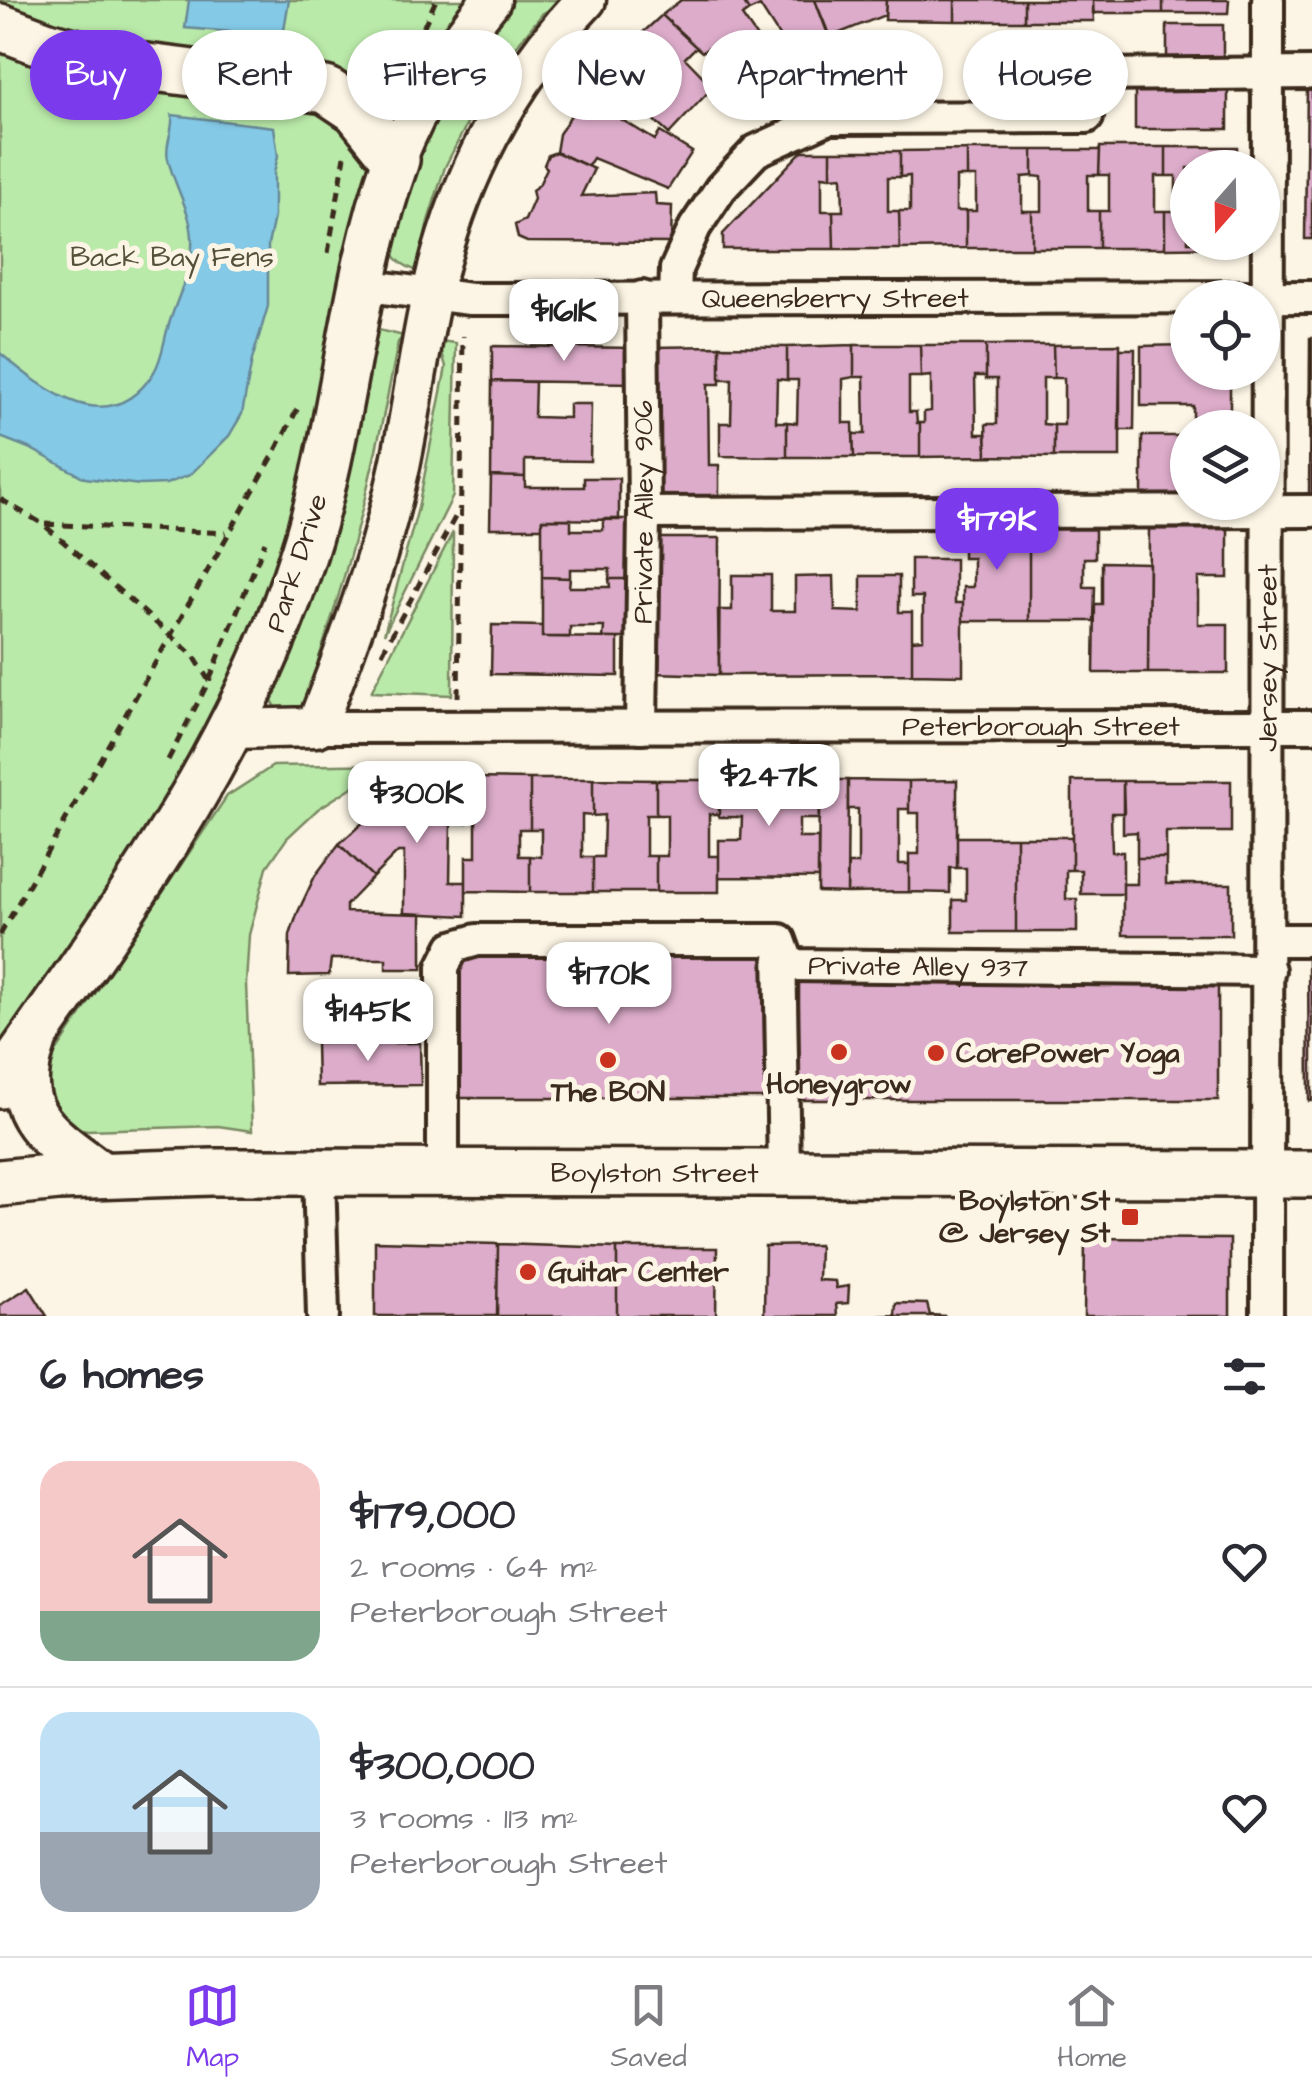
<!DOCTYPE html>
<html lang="en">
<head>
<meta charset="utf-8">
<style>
	body { margin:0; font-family:"Architects Daughter",sans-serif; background:#f7f7f7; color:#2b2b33; height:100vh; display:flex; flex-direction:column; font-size:38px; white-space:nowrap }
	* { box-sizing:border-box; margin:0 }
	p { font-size:32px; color:#7c7c81 }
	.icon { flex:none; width:55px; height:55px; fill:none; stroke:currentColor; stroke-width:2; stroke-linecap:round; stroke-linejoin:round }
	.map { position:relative; height:1316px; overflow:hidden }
	.side { display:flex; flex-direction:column; background:#fff; flex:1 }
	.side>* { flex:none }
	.banner { position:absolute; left:30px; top:30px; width:1252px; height:90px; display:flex; gap:20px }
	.needle { width:65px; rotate:200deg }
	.tools { position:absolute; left:1170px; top:150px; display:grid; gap:20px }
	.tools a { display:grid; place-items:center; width:110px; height:110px; border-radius:50%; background:#fff; box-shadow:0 2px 8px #0004; font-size:50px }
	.price { position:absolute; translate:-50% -85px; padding:0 22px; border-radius:20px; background:#fff; color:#222; font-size:32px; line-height:65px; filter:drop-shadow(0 2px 5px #0008) }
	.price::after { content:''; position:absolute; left:50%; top:60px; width:30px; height:22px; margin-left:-15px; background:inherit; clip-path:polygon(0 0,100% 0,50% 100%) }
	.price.current { background:#7c3aed; color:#fff }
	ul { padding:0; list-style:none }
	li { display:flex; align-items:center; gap:30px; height:250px; padding:0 40px }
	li+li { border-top:2px solid #e1e1e2 }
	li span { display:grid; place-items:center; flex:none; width:280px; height:200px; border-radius:30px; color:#555 }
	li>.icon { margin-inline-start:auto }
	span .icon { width:120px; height:120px; fill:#fffc; stroke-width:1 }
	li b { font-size:42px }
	h2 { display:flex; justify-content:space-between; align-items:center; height:120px; padding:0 40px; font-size:42px }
	.pill { padding:0 35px; border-radius:45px; background:#fff; box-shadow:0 2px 8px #0004; font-size:35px; line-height:90px }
	.pill.current { background:#7c3aed; color:#fff }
	.tabs { display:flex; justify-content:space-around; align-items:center; height:140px; border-top:2px solid #e1e1e2; background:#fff; font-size:28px; color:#7c7c81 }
	.tabs a { display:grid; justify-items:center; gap:5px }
	.tabs .current { color:#7c3aed }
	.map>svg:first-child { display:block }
</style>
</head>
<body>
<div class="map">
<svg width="1312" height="1316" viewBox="0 0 1312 1316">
	<rect width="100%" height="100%" fill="#fcf5e5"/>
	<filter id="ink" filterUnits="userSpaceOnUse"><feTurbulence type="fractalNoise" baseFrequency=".01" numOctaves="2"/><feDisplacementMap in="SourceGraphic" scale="20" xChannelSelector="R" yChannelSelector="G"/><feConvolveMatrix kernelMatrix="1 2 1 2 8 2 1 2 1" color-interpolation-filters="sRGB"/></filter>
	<g filter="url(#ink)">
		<path fill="#baeaa9" stroke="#7a8a64" stroke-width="2.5" d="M 0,0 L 471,0 L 397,124 L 212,66 L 0,12 Z
			M 514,0 L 571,0 L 543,13 L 509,55 L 476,106 L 445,167 L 428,221 L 418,271 C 406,267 394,261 391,248 C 398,220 404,192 414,165 C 437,104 474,50 514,0 Z
			M 0,43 L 311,97 L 368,153 L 370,167 L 313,443 L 278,575 L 217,724 L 0,1071 Z
			M 370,328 L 404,336 L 398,342 C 377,454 354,553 318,661 L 320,667 L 303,710 L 284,712 L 277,709 L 270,697 Z
			M 439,341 L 456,343 L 453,496 L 384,634 L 418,508 L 446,367 Z
			M 453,532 L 452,695 L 371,692 Z
			M 396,764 L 379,770 L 318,809 L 287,838 L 267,867 L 249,935 L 246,984 L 252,1131 L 218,1126 L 87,1130 L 61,1125 L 39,1083 L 44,1070 L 227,796 L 273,766 Z"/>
		<path fill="#84c9e6" stroke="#678996" stroke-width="2.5" d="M 189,0 L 289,0 L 283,36 L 185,28 Z
			M 172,115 L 274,127 L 278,156 L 274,173 L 274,217 L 268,245 L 268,306 L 252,360 L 242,414 L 229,436 L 190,475 L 166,484 L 140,485 L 85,478 L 31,449 L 0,437 L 0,353 C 45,391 110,442 154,372 C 163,357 164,337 170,321 C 178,296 190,274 192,247 C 194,214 175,190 168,159 C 164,145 174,130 172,115 Z"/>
		<path fill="#ddacca" stroke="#3b2a1e" stroke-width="2.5" d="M 681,0 L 742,0 L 749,11 L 742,16 L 777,66 L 784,61 L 803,90 L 769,114 L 737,86 L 748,77 L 713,45 L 702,52 L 696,47 L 662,15 Z
			M 742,0 L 815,0 L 840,66 L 803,90 L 784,61 L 792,56 L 760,6 L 749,11 Z
			M 815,0 L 886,0 L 885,15 L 830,37 Z
			M 886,0 L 955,0 L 955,21 L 885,20 Z
			M 955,0 L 1024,0 L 1024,21 L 955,21 Z
			M 1024,0 L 1093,0 L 1094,21 L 1024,21 Z
			M 1093,0 L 1163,0 L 1163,13 L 1093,13 Z
			M 1163,0 L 1229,0 L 1228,13 L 1163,13 Z
			M 662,15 L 696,47 L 685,58 L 713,87 L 669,134 L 637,105 L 630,113 L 626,110 L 596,92 L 594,84 L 625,49 Z
			M 1167,25 L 1223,25 L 1223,68 L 1167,68 Z
			M 1307,86 L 1312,86 L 1312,239 L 1305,239 Z
			M 1135,89 L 1228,89 L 1228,129 L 1135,129 Z
			M 596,92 L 626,110 L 619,118 L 655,140 L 660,132 L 692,152 L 668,189 L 593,158 L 588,166 L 556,152 L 559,134 L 571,115 L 585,96 Z
			M 1100,147 L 1166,147 L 1166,176 L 1155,176 L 1155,211 L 1165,211 L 1165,248 L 1099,248 L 1099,211 L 1109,211 L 1109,175 L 1099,175 Z
			M 1166,147 L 1237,147 L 1237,168 L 1188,168 L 1188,242 L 1238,242 L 1238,247 L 1165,248 L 1165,211 L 1176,211 L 1176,176 L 1166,176 Z
			M 967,150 L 967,177 L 956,177 L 956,211 L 966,211 L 966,248 L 900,249 L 899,211 L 910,211 L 910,176 L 900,177 L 900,151 Z
			M 967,150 L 1033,150 L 1033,176 L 1022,177 L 1022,211 L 1032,211 L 1032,248 L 966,248 L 966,211 L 976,211 L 976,177 L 967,177 Z
			M 1033,150 L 1100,150 L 1099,175 L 1088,175 L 1088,211 L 1099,211 L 1099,248 L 1032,248 L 1032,211 L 1042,211 L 1042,177 L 1033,176 Z
			M 802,151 L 831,151 L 831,177 L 822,176 L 822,211 L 833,211 L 834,249 L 723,249 L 723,234 Z
			M 831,151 L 900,151 L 900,177 L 888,177 L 888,211 L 899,211 L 900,249 L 834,249 L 833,211 L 843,211 L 842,176 L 831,177 Z
			M 556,152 L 594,169 L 581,196 L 655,193 L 656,205 L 672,206 L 671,243 L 527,242 L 518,238 L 515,225 L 525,220 L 534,199 L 532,190 L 539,185 L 547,168 L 544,165 L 548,155 Z
			M 1310,338 L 1312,338 L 1312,495 L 1309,495 Z
			M 1120,344 L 1120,457 L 1054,457 L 1054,425 L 1064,425 L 1064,378 L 1054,378 L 1053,345 Z
			M 854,345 L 920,345 L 921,377 L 909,377 L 909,412 L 916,412 L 917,423 L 920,423 L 920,457 L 854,457 L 853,434 L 865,434 L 864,377 L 854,377 Z
			M 854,345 L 854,377 L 843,379 L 843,423 L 853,423 L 854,457 L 787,457 L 787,422 L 797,423 L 798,380 L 787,380 L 787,347 Z
			M 920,345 L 986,345 L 986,376 L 975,376 L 976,434 L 986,434 L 987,456 L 920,457 L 920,423 L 924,423 L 924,412 L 931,411 L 931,376 L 921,377 Z
			M 986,345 L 1053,345 L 1054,378 L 1043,378 L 1043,424 L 1054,425 L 1054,457 L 987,456 L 986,424 L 997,424 L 997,379 L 986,379 Z
			M 1188,345 L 1188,372 L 1230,372 L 1230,423 L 1193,423 L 1193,406 L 1141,406 L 1141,346 Z
			M 492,346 L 636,348 L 635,383 L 492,381 Z
			M 720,346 L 787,347 L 787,380 L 777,379 L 776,422 L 787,422 L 787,457 L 720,456 L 720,423 L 731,423 L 732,379 L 720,379 Z
			M 720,346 L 720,384 L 708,384 L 709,465 L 719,465 L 719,498 L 664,499 L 654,488 L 653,347 Z
			M 1120,349 L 1135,349 L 1134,430 L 1119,430 Z
			M 492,381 L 535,382 L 534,417 L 569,418 L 569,404 L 591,404 L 590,461 L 525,460 L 525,477 L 491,476 Z
			M 1142,436 L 1188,436 L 1188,499 L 1142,499 Z
			M 491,476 L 525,477 L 525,487 L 584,487 L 584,478 L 619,478 L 619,520 L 542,519 L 542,528 L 490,528 Z
			M 542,519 L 571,519 L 571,530 L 603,530 L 603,519 L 634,519 L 633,579 L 609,579 L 610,569 L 570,569 L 570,578 L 542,577 Z
			M 963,525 L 1029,526 L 1029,621 L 963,621 L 963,587 L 973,587 L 973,558 L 963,558 Z
			M 1029,526 L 1095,526 L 1095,558 L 1084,558 L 1084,587 L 1095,587 L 1094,621 L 1029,621 Z
			M 1149,529 L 1228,529 L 1228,578 L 1198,578 L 1198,624 L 1228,624 L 1228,673 L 1148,673 Z
			M 655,538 L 720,538 L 719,675 L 654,673 Z
			M 911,559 L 955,559 L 955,603 L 963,603 L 963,675 L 912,674 L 912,640 L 923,639 L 923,597 L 911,597 Z
			M 1102,562 L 1149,563 L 1148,673 L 1094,673 L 1095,604 L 1102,604 Z
			M 732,575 L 771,575 L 771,611 L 795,611 L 795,577 L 834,576 L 835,611 L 861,612 L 861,576 L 899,576 L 899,612 L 912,612 L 912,674 L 719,675 L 718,610 L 732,610 Z
			M 542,577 L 570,578 L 569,587 L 610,587 L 609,579 L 633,579 L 633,638 L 603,638 L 604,627 L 570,627 L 570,637 L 542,637 Z
			M 492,625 L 542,626 L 542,637 L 618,638 L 618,676 L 491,674 Z
			M 467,778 L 530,779 L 530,829 L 519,829 L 519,856 L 530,856 L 530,892 L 466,891 L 466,857 L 476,857 L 476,814 L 466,814 Z
			M 467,778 L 466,823 L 451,823 L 450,882 L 466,882 L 466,916 L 404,913 L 404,852 L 398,852 L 373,877 L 339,844 L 369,817 L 401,798 L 438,784 Z
			M 530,779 L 593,779 L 593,816 L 582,815 L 582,857 L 593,857 L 593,892 L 530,892 L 530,856 L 541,857 L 541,829 L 530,829 Z
			M 593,779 L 656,780 L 656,815 L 646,815 L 646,856 L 656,856 L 656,892 L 593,892 L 593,857 L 603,857 L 604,815 L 593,816 Z
			M 656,780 L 719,780 L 719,814 L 709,814 L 709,856 L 719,856 L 719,892 L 656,892 L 656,856 L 667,856 L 667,815 L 656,815 Z
			M 719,780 L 819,780 L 819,819 L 799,819 L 799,838 L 818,838 L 818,878 L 719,877 L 719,840 L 741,840 L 742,817 L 719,817 Z
			M 819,780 L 848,780 L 847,893 L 818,892 Z
			M 848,780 L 909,781 L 909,809 L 899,809 L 899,864 L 909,864 L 909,892 L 847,893 L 848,864 L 858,864 L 858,809 L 848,809 Z
			M 957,780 L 957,868 L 950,868 L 950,893 L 909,892 L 909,854 L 919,854 L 919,813 L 909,813 L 909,781 Z
			M 1072,781 L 1123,781 L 1124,813 L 1111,813 L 1112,852 L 1123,852 L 1123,894 L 1081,894 L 1081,870 L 1072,870 Z
			M 1123,781 L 1231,781 L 1231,832 L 1166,832 L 1166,858 L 1137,858 L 1137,832 L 1123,833 Z
			M 957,837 L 1016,837 L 1016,932 L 953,932 L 953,900 L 966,900 L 966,868 L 957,868 Z
			M 1016,837 L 1072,837 L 1072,870 L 1066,870 L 1066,899 L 1077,899 L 1077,932 L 1016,932 Z
			M 339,844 L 373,877 L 346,905 L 346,912 L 422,914 L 422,969 L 386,969 L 386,959 L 331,959 L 329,975 L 289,976 L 290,935 L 298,912 L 315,876 Z
			M 1137,858 L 1166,858 L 1166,884 L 1231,884 L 1231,935 L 1123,935 L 1123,884 L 1137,884 Z
			M 458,954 L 763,956 L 765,1098 L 451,1098 Z
			M 1308,960 L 1312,960 L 1312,1101 L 1309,1101 Z
			M 799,976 L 1218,976 L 1218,1100 L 799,1100 Z
			M 316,1043 L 420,1043 L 421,1085 L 317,1086 Z
			M 1085,1238 L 1230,1239 L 1230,1316 L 1084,1316 Z
			M 375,1241 L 498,1244 L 497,1316 L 375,1316 Z
			M 498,1244 L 617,1248 L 617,1316 L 497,1316 Z
			M 819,1245 L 818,1280 L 835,1281 L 836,1288 L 849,1286 L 848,1303 L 836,1304 L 837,1316 L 764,1316 L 765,1246 Z
			M 617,1248 L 717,1248 L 716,1316 L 617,1316 Z
			M 29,1287 L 47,1316 L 0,1316 L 0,1305 Z
			M 896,1303 L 927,1304 L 930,1315 L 946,1316 L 868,1316 L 895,1315 Z"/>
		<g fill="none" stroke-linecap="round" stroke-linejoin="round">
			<defs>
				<g id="minor">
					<path id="s1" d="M 361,285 L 470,299 L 1312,297"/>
					<path d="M 675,297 L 676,269 L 695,227 L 721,188 L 756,151 L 828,118 L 1087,117 L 1089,75 L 1312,73"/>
					<path d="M 644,513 L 1312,511"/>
					<path id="s2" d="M 316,727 L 1312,726"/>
					<path id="s3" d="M 641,727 L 644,513 L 642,297"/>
					<path d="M 1269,940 L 1312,940"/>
					<path d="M 780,946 L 784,1173"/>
					<path d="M 319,1172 L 323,1316"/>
					<path id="s4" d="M 443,1173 L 443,967 L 453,947 L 477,940 L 780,940 L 789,965 L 1269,970"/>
					<path id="s5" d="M 1267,1316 L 1268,0"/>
				</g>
				<path id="major" d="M 396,160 C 420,101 451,48 491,0
					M 232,729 L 316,727 C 349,642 381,556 400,466 C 412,409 419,350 432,293 C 456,183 508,82 586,0"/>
				<g id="highway">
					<path d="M 0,27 L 48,45 L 115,63 L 326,90 L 356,110 L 396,160 C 350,287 345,424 304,552 C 242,751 118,916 0,1085"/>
					<path d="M 33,1041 C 8,1114 48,1136 101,1175"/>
					<path id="s6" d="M 0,1183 L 59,1177 L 212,1172 L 1312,1174"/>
				</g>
			</defs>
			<use href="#minor" stroke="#3b2a1e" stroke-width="38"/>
			<use href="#major" stroke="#3b2a1e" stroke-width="45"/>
			<use href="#highway" stroke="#3b2a1e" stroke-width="52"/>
			<path stroke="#3b2a1e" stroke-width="5" stroke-dasharray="10 8" stroke-linecap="butt" d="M 416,43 L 436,0
				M 328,253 L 345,156
				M 0,499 L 43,524 L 194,656 L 209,681
				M 45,524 L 226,533
				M 382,653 L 460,508
				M 458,697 L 463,336
				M 168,760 L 209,681 L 265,542
				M 0,935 L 273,456 L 300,404"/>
			<use href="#minor" stroke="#fcf5e5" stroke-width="30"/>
			<use href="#major" stroke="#fcf5e5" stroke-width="38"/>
			<use href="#highway" stroke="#fcf5e5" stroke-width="45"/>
		</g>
	</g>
	<g fill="#c8321e" stroke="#fcf5e5" stroke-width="4">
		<circle cx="839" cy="1052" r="10"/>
		<circle cx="936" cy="1053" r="10"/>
		<circle cx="608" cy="1060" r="10"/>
		<rect x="1120" y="1207" width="20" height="20" rx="5"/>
		<circle cx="528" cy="1272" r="10"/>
	</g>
	<g text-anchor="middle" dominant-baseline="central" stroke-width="10" stroke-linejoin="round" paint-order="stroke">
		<g font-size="28" fill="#54503a" stroke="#fcf5e5">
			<text x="172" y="257">Back Bay Fens</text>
		</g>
		<g font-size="28" fill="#3b2a1e" stroke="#fcf5e5">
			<text stroke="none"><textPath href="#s1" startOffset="475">Queensberry Street</textPath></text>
			<text stroke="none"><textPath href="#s3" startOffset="215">Private Alley 906</textPath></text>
			<text transform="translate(297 563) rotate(-72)">Park Drive</text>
			<text stroke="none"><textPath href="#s5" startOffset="658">Jersey Street</textPath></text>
			<text stroke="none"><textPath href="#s2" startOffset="725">Peterborough Street</textPath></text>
			<text stroke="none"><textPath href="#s4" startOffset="712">Private Alley 937</textPath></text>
			<text stroke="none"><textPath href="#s6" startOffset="655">Boylston Street</textPath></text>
		</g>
		<g font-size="28" font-weight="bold" fill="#3b2a1e" stroke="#fcf5e5" text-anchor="start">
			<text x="956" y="1053">CorePower Yoga</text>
			<text x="839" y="1084" text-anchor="middle">Honeygrow</text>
			<text x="608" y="1092" text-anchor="middle">The BON</text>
			<text x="1110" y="1201" text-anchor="end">Boylston St<tspan x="1110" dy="32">@ Jersey St</tspan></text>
			<text x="548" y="1272">Guitar Center</text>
		</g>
	</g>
</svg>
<div class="tools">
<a><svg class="needle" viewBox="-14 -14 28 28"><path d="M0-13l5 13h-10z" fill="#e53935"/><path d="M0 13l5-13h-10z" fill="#7c7c81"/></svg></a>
<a><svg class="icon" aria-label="locate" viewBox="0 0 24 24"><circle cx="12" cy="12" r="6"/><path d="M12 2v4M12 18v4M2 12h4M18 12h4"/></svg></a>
<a><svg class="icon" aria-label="layers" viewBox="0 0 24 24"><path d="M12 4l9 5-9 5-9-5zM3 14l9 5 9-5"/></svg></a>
</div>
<b class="price" style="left:564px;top:364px">$161K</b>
<b class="price current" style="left:997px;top:573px">$179K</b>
<b class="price" style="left:769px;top:829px">$247K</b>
<b class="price" style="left:417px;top:846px">$300K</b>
<b class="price" style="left:609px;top:1027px">$170K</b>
<b class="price" style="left:368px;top:1064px">$145K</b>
<div class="banner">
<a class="pill current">Buy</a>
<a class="pill">Rent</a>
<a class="pill">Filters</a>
<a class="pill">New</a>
<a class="pill">Apartment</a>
<a class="pill">House</a>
</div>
</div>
<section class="side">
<h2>6 homes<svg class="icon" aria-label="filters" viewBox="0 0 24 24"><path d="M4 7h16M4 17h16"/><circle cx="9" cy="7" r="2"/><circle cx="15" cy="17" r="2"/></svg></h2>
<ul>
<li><span style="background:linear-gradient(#f6c9c9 75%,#7fa58c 0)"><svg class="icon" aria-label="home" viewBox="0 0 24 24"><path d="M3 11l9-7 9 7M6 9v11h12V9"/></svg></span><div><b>$179,000</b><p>2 rooms · 64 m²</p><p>Peterborough Street</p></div><svg class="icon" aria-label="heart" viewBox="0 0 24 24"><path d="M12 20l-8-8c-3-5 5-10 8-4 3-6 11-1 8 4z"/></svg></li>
<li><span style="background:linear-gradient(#bfe0f5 60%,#9aa5b1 0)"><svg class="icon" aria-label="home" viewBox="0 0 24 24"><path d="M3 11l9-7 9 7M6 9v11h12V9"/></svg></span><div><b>$300,000</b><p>3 rooms · 113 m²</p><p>Peterborough Street</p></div><svg class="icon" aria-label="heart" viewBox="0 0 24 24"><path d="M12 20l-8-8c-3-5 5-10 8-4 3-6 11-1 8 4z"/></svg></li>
</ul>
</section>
<nav class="tabs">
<a class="current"><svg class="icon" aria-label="map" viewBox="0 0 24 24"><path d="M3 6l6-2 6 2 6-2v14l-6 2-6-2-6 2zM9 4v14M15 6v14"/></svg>Map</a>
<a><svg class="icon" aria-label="saved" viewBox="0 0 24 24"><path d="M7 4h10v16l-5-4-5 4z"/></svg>Saved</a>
<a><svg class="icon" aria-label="home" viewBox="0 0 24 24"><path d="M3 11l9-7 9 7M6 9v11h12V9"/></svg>Home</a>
</nav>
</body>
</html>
